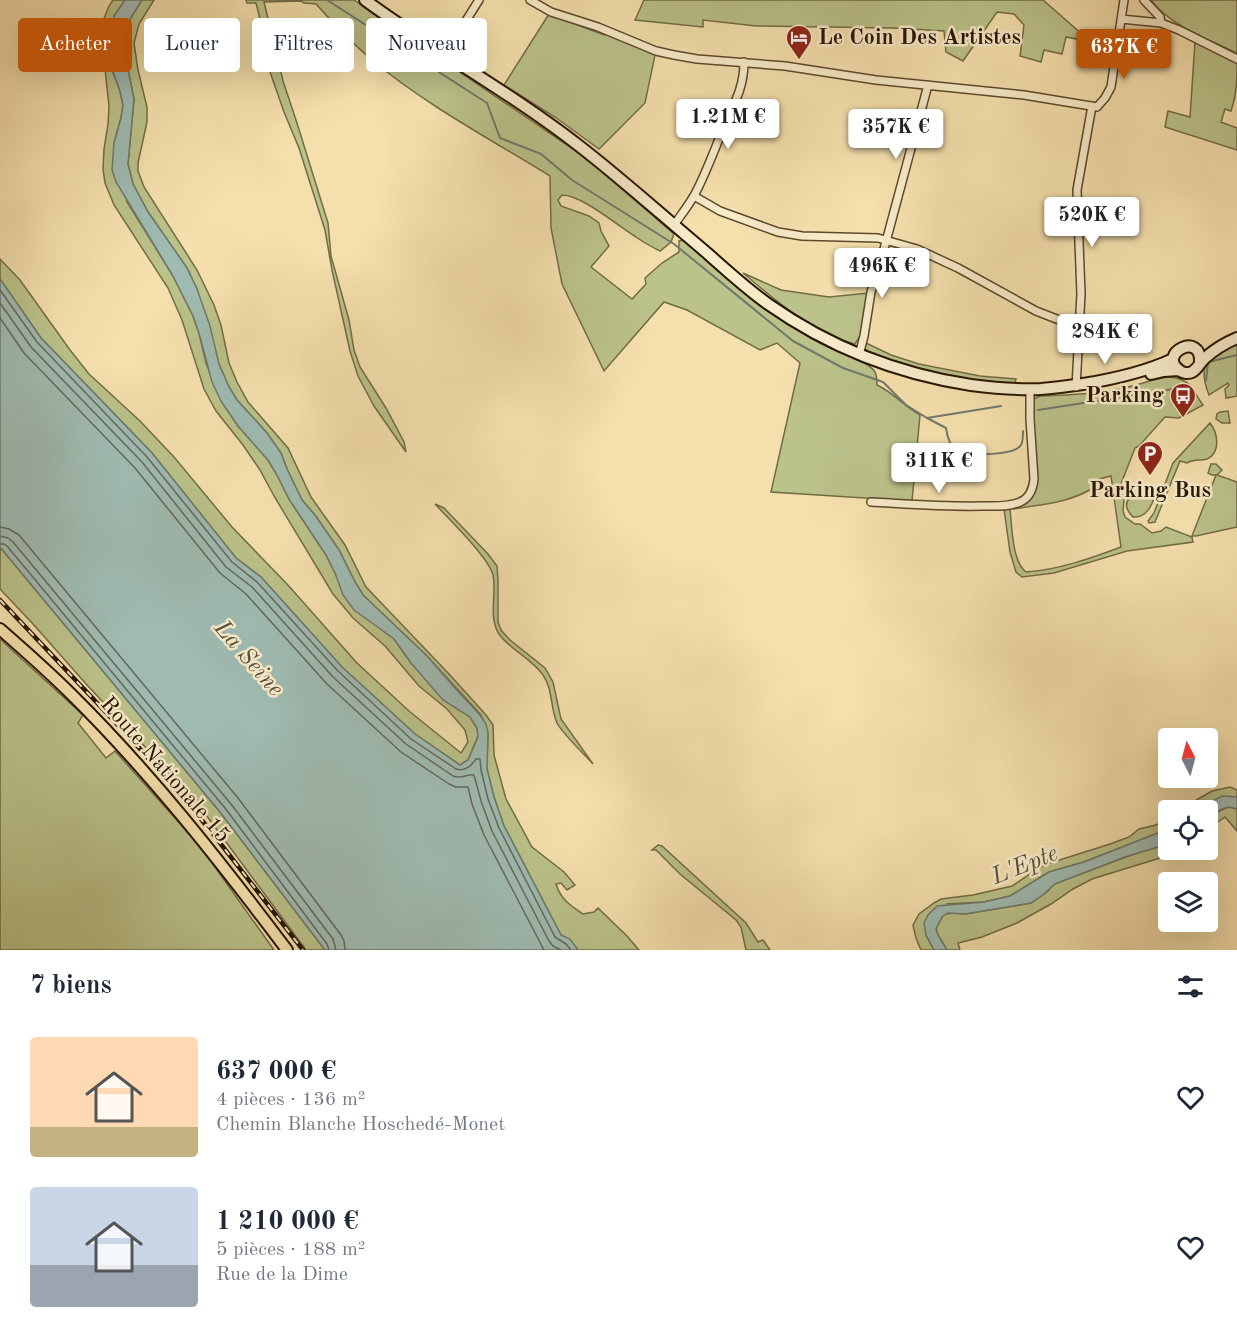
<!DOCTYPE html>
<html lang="fr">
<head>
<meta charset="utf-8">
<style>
	body { margin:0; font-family:"Old Standard TT",serif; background:#f2f2f3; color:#1f2937; height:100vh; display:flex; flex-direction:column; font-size:22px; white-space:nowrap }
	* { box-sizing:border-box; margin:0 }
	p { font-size:20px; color:#747a83 }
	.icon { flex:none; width:33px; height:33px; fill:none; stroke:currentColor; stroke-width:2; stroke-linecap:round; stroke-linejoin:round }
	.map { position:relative; height:950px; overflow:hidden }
	.side { display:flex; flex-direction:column; background:#fff; flex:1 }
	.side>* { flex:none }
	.banner { position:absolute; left:18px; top:18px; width:600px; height:54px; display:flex; gap:12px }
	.needle { width:39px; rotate:354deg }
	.tools { position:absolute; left:1158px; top:728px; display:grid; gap:12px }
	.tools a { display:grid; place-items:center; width:60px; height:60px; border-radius:6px; background:#fff; box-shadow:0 6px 24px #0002; font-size:30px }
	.price { position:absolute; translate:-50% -51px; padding:0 14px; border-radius:6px; background:#fff; color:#222; font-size:20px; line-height:39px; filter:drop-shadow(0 2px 3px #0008) }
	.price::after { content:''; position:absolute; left:50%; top:36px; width:18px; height:14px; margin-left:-9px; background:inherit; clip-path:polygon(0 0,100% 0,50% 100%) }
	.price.selected { background:#b45309; color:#fff }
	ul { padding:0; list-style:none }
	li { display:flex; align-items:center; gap:18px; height:150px; padding:0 30px }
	li span { display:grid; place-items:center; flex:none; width:168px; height:120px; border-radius:6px; color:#555 }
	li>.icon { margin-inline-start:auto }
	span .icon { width:72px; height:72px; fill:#fffc; stroke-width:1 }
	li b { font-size:26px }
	h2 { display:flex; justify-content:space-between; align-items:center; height:72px; padding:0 30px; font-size:26px }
	.chip { padding:0 21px; border-radius:6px; background:#fff; box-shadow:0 6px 24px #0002; font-size:21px; line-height:54px }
	.chip.selected { background:#b45309; color:#fff }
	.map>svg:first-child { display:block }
</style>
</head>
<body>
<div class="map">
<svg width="1237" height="950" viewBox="0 0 1237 950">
	<rect width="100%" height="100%" fill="#f5e0ad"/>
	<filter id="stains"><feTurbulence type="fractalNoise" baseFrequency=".00333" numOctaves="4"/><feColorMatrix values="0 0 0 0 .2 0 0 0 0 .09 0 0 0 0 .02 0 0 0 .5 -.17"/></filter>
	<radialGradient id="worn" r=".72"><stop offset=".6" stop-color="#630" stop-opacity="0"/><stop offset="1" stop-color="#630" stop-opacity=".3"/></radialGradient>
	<path fill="#bbc28a" stroke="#726c45" stroke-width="1.5" d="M 113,0 L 125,0 L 114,16 L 113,72 L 120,91 L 123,105 L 121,118 L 114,143 L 127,202 L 173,276 L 193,316 L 199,333 L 206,363 L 221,401 L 238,426 L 268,460 L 277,475 L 289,499 L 326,555 L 335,573 L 377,626 L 394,639 L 411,663 L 427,680 L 458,708 L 470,717 L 477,728 L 478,736 L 468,760 L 460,765 L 415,734 L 342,667 L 261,577 L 236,558 L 152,453 L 41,338 L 0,279 L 0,259 L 20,280 L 70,350 L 89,374 L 140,421 L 174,457 L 232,527 L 287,584 L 357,663 L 409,711 L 461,753 L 468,742 L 465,730 L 447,709 L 419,686 L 385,646 L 353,618 L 333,594 L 274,496 L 260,470 L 243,445 L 216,411 L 204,389 L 182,320 L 168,288 L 114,205 L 105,183 L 103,169 L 104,149 L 108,124 L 109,106 L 102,41 L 103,21 L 109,6 Z
		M 142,0 L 154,0 L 139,24 L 134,43 L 138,70 L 147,107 L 147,122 L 138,163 L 138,171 L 144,187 L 197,270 L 214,305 L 221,325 L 229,363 L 237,382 L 248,402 L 288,448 L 311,497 L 345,545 L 366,587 L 450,675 L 486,715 L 493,725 L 494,755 L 506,799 L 532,847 L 564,872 L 575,885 L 567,890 L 561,883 L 556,884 C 561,900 571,906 583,914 L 594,912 L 598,908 L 627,936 L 639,950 L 578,950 L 570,940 L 561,935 L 504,826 L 494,797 L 487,769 L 488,733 L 481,715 L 427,656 L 363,595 L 355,582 L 339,550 L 315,515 L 302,500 L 287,469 L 281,453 L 267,433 L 237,400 L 229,387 L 219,364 L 197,289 L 187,268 L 148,212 L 133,184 L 128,164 L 134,99 L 128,70 L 125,37 L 130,19 Z
		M 246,0 L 354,0 L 586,158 L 674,234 L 671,242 L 660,251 C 652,247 643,242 636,237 C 618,226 582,195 562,195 L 558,200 L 561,206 L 589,216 L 599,223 L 601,231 L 609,246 L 591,267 L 632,299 L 646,284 L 645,278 L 662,263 L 679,252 L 679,241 L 685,240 C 726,279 768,315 818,342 C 831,350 868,360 875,372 C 877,376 877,380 877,385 C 894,393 904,406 920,415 L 912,501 L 771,492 L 800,363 L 777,343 L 760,350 L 687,310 L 664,302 L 604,371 L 562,284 L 551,228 L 550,176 C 490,139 426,105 372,60 C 352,43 334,24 316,4 L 304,3 L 301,1 L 264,2 L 283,81 L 297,123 L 328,223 L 331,256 L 349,320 L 354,350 L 360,367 L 386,408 L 404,442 L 406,452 L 374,406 L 358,376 L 350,351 L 332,270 L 325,230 L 299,148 L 284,112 L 268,66 L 266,43 L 256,3 L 247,3 Z
		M 644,0 L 1043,0 L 1091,42 L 1066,37 L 1062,54 L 1044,50 L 1041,62 L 1020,56 L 1024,25 L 1014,14 L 997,12 L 963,61 L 946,52 L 944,31 L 892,28 L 756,26 L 703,20 L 703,27 L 635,20 Z
		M 1151,0 L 1237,0 L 1237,53 C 1210,40 1169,25 1151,0 Z
		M 549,14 L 604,35 L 608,33 L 655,55 L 645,103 L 599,149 L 555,117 L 504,85 Z
		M 1195,42 L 1237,63 C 1237,81 1237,94 1231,111 L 1225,109 L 1221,122 L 1237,128 L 1237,150 L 1165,127 L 1168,111 L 1190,117 Z
		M 743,273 L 781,290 L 829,297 L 868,293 L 860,336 L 855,344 C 844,342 834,336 824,331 C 792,315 770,296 743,273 Z
		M 866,343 L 891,355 L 919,364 L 980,376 L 1016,379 L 1014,386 L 948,377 L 892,362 L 869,353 L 865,348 Z
		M 1237,344 L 1237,396 L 1226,398 L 1225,389 L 1229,385 L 1228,383 L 1209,395 C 1196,362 1208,357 1237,344 Z
		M 1169,377 C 1191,379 1191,388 1203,405 L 1179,418 L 1165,417 L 1139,446 L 1135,448 L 1119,489 L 1124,500 L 1123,511 L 1125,517 L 1135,524 L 1140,524 L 1152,533 L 1161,531 L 1166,527 L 1192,537 L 1193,542 L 1127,551 L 1054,573 L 1022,577 L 1016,572 L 1010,552 L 1004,509 L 1010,509 C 1012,526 1012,562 1026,572 C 1058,570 1092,558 1121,547 L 1111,476 L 1099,479 L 1095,487 C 1069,503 1044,504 1014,509 L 1013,506 L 1033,492 L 1034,399 L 1040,396 C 1070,395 1099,394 1128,387 C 1142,384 1155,378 1169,377 Z
		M 1228,411 L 1230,423 L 1222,423 L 1216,419 L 1217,414 L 1220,412 Z
		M 1210,423 C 1218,433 1221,453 1207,459 C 1200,461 1194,459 1187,463 L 1180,461 L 1155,522 L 1149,523 L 1148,521 L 1154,513 L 1173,463 Z
		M 1211,464 L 1216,464 L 1222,470 L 1217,475 L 1237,482 L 1237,527 L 1196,536 L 1192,536 L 1216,475 L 1212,475 L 1208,473 Z
		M 1152,489 L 1156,493 C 1152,505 1147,518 1133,517 C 1116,500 1136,491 1152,489 Z
		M 435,504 L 444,508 L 488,554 L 497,566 L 498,580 L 498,622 L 501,630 L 510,640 L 545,668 L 553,682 L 561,719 L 593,764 C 585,755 562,733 557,723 C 550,707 553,689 543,675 C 531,658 509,649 499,634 C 488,617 497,593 493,575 C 489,558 449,519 435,504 Z
		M 0,547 L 220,812 L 325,950 L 306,950 L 206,815 L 148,750 L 87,685 L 33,624 L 0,589 Z
		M 0,639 L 83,715 L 78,723 L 106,758 L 115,751 L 200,846 L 274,950 L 0,950 Z
		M 1230,787 L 1237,790 L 1237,797 C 1222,795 1211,800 1200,810 L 1179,810 L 1212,791 Z
		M 1229,807 L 1237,809 L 1237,831 L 1225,817 L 1208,829 C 1207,816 1217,811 1229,807 Z
		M 1168,817 L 1168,829 L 1084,862 L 1049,872 L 1010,896 L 984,902 L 947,904 L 926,935 L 934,950 L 921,950 L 916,938 L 913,925 L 919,914 L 934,903 L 941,899 L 973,895 L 1012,886 L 1039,868 L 1050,863 L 1110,844 L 1129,837 L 1139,829 L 1156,825 Z
		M 1168,844 L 1168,849 L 1176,849 L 1160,858 L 1092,879 L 1073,889 L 1051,904 L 1017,923 L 982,937 L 958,943 L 960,950 L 947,950 L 938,935 L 936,928 L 942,917 L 945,914 L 953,913 L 965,914 L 1031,903 L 1048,891 L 1053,884 L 1137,853 Z
		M 658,845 L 662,846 L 746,923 L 758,942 L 763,940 L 770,950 L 746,950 L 741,927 L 736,920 L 680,874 L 656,850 L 652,850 Z"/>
	<path fill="#9fbbb2" stroke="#6f796b" stroke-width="1.5" d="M 125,0 L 142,0 L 130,19 L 125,37 L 128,70 L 134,99 L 128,164 L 133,184 L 148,212 L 187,268 L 197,289 L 210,326 L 219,364 L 229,387 L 237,400 L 267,433 L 281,453 L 287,469 L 302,500 L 315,515 L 339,550 L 355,582 L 363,595 L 427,656 L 455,688 L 480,715 L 486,724 L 488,733 L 487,769 L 494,797 L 504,826 L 561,935 L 570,939 L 578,950 L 325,950 L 220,812 L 0,547 L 0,279 L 41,338 L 152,453 L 236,558 L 261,577 L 342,667 L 415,734 L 460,765 L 468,760 L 478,737 L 477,728 L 470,717 L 443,700 L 411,663 L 394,639 L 354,610 L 343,595 L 335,573 L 326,555 L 289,499 L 277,475 L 268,460 L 238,426 L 221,401 L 212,382 L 199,333 L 193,316 L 173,276 L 116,182 L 112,170 L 114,143 L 121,118 L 123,105 L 120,91 L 113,72 L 110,47 L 114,16 Z
		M 1222,796 L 1237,797 L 1237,809 C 1224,803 1215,813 1208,823 L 1208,810 L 1200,810 L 1207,804 Z
		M 1168,829 L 1168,844 L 1125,857 L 1055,884 L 1043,895 L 1031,903 L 965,914 L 948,913 L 942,917 L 936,929 L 938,935 L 947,950 L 934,950 L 926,935 L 924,923 L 928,915 L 937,906 L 984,902 L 1010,896 L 1049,872 L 1084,862 Z"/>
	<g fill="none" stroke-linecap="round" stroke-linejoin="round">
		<path stroke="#646859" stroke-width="1.5" d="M 0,290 L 37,342 L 147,457 L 232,562 L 257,582 L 338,671 L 411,739 L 456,769 C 465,772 472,765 476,759 L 480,759 L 481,770 L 488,799 L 499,828 L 555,937 L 566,944 L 571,950
			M 0,303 L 31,347 L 142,462 L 226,567 L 252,587 L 333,677 L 406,744 L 453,776 C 462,780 468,773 474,775 L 481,801 L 492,831 L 549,941 L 553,946 L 561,950
			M 0,318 L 24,353 L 135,468 L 220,573 L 246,594 L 327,684 L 401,752 L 449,784 L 456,787 L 468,787 L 472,804 L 484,835 L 544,950
			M 0,527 L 9,529 L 19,535 L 238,798 L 341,935 L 344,941 L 345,950
			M 0,536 L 8,538 L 13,542 L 231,804 L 333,939 L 336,950
			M 0,544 L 4,544 L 7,546 L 225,808 L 327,944 L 329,950"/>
		<path stroke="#6f796b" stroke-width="2" d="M 327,0 L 487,103 L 500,138 L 541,154 L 572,180 L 674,244 L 793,341 L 843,368 L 883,382 L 906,405 L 927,418 L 1001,406
			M 1206,381 L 1208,362 L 1237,355
			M 1038,410 L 1187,387
			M 927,418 L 946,428 C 947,437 951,449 960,453 C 970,456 1016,455 1021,445 C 1023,442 1023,435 1023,431"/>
		<defs>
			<path id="street" d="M 530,0 L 551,12 L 598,27 L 656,51 L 674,55 L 697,59 L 785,66 L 876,80 L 1024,95 L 1097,107 L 1105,98 L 1111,87 L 1124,0
				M 1144,0 L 1160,17 L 1161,23
				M 1121,19 L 1161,23 L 1179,30 L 1237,59
				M 445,54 L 479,0
				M 694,196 L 720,211 L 778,232 L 802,236 L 878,238 L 917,249 L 958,268 L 1036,311 L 1067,323 L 1079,325
				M 674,225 C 681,215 689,205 695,194 C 706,173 714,151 723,129 C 733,105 744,89 744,62
				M 859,355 L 864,336 L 871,292 L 884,249 L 928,85
				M 1076,387 L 1081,294 L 1077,190 L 1092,106
				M 871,502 C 908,504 946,507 983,506 C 995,506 1009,507 1020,502 C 1030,498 1033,489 1034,479 L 1030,419 L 1030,389"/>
			<path id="secondary" d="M 365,0 C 434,51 510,92 578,145 C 622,179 664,217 707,253 C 727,271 747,289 768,304 C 829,347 898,374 971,385 C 994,388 1018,390 1041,389 C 1055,388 1069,386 1083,384 C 1114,379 1145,372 1173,359
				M 1200,363 C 1202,330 1157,354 1179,370 C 1182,373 1188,374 1192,372 C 1198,369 1200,362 1205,358 C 1215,349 1225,343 1237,338
				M 1151,374 L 1164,371 L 1178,370"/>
			<path id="primary" d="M 0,629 C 24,650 48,671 71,694 C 150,772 220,861 287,950"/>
		</defs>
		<use href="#street" stroke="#5b482b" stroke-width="10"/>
		<use href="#secondary" stroke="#281600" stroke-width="14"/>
		<use href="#primary" stroke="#281600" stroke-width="14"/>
		<use href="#street" stroke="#f8ebca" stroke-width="7"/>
		<use href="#secondary" stroke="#f8ebca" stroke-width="10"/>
		<use href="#primary" stroke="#f5e0ad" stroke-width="10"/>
		<defs>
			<path id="rail" d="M 0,600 L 133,741 L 184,799 L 210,830 L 303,950"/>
		</defs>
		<use href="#rail" stroke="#281600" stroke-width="4.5"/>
		<use href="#rail" stroke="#f8ebca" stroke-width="2" stroke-dasharray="7" stroke-linecap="butt"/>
	</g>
	<defs>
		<symbol id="hotel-pin" viewBox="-11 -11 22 30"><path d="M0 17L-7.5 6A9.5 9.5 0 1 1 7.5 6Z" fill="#8f2418" stroke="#f8ebca"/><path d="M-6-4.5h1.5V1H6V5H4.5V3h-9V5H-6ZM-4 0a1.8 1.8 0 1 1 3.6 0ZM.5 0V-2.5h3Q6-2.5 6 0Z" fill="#fff"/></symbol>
		<symbol id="bus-pin" viewBox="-11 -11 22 30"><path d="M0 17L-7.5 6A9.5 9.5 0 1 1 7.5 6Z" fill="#8f2418" stroke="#f8ebca"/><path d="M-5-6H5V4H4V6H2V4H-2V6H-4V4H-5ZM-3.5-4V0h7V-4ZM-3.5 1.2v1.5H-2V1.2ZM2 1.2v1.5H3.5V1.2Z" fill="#fff"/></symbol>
		<symbol id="parking-pin" viewBox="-11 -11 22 30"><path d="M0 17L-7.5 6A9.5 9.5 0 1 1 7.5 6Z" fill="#8f2418" stroke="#f8ebca"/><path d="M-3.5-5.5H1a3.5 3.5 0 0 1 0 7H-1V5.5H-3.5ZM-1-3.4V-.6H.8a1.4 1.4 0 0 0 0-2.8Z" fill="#fff"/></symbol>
	</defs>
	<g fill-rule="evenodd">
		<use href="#hotel-pin" x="784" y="23" width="30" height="40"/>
		<use href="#bus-pin" x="1168" y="381" width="30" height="40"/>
		<use href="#parking-pin" x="1135" y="439" width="30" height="40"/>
	</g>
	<g text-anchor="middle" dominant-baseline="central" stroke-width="5" stroke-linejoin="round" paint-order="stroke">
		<g font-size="22" font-weight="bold" fill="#281600" stroke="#f8ebca" text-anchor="start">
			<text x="818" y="38">Le Coin Des Artistes</text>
			<text x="1164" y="396" text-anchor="end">Parking</text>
			<text x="1150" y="491" text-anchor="middle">Parking Bus</text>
		</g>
		<g font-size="22" fill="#281600" stroke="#f8ebca">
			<text transform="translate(165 770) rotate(49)">Route Nationale 15</text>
		</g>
		<g font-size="24" font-style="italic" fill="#52503e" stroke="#f8ebca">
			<text transform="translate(248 659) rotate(49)">La Seine</text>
			<text transform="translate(1025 866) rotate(-22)">L'Epte</text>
		</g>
	</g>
	<rect width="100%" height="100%" filter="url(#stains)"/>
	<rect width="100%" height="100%" fill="url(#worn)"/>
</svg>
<div class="tools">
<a><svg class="needle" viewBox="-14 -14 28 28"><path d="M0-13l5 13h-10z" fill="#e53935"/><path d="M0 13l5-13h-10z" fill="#747a83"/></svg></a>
<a><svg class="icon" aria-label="locate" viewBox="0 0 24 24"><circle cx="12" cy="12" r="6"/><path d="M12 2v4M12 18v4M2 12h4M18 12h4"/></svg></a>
<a><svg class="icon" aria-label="layers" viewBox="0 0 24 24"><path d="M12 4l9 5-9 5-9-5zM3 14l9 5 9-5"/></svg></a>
</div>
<b class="price selected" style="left:1124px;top:80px">637K €</b>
<b class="price" style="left:728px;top:150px">1.21M €</b>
<b class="price" style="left:896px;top:160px">357K €</b>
<b class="price" style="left:1092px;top:248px">520K €</b>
<b class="price" style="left:882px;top:299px">496K €</b>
<b class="price" style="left:1105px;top:365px">284K €</b>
<b class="price" style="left:939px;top:494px">311K €</b>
<div class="banner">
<a class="chip selected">Acheter</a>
<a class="chip">Louer</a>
<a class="chip">Filtres</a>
<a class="chip">Nouveau</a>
</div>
</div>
<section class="side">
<h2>7 biens<svg class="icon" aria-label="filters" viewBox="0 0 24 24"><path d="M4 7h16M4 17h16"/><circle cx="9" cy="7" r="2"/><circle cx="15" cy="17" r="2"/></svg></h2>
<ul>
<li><span style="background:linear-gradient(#ffd9b3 75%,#c2b280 0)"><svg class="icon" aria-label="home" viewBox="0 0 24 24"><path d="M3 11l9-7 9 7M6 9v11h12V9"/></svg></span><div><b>637 000 €</b><p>4 pièces · 136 m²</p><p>Chemin Blanche Hoschedé-Monet</p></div><svg class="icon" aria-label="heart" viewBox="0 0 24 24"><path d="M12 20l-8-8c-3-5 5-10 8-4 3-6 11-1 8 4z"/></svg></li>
<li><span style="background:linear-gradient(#c9d6e8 65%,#9aa5b1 0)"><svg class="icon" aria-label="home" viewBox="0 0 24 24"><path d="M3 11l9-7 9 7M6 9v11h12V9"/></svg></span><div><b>1 210 000 €</b><p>5 pièces · 188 m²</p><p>Rue de la Dime</p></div><svg class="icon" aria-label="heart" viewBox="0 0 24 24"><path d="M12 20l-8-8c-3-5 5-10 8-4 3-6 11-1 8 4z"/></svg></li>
</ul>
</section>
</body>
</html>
